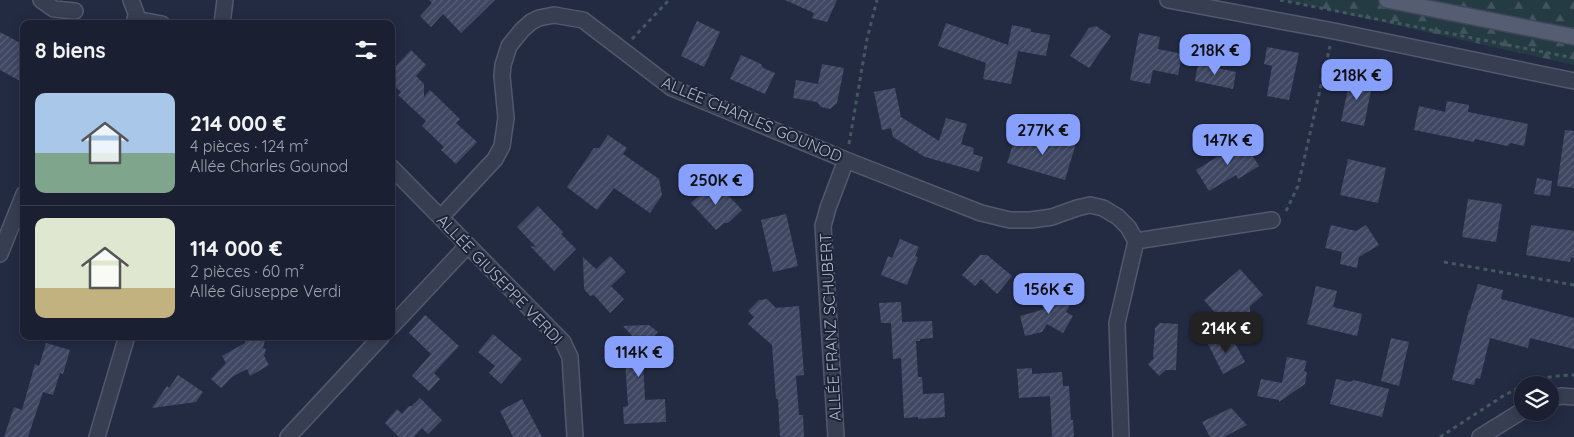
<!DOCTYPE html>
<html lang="fr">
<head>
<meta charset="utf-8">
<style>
	body { margin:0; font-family:Quicksand,sans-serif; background:#272d3e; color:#f1f3f6; height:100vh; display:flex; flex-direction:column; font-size:19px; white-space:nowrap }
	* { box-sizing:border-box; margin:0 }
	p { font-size:16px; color:#9fa3ac }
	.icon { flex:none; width:28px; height:28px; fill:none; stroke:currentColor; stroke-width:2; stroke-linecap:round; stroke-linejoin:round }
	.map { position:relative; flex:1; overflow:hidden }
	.side { position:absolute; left:20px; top:20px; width:375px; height:320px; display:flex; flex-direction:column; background:#1a2032; border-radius:10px; box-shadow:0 2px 12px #0003,0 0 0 1px #383e4d }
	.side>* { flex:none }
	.buttons { position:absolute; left:1514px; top:376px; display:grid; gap:10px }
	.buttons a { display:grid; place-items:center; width:45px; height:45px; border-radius:50%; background:#1a2032; box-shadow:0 2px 12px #0003,0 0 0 1px #383e4d; font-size:25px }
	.price { position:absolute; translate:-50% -42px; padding:0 11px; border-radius:10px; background:#87a0ff; color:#111; font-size:16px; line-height:32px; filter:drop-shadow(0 1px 2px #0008) }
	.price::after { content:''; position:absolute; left:50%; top:30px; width:15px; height:11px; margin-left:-8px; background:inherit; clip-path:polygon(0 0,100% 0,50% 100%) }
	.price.selected { background:#222; color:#fff }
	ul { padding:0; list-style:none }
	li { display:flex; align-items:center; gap:15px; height:125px; padding:0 15px }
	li+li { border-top:1px solid #383e4d }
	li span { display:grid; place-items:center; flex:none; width:140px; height:100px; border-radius:10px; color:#555 }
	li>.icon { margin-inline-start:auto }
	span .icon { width:60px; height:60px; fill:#fffc; stroke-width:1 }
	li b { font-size:21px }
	h2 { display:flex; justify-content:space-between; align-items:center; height:60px; padding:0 15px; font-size:21px }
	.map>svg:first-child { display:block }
</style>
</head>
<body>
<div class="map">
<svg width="1574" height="437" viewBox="0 0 1574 437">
	<defs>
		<pattern id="forest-firs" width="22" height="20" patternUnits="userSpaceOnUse" patternTransform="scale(1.25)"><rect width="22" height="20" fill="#253b44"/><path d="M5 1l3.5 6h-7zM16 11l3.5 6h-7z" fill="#42555e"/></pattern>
		<pattern id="building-hatch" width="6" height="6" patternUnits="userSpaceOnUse" patternTransform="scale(1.25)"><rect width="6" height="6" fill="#3f4763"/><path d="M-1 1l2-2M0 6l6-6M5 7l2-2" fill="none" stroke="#585f78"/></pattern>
	</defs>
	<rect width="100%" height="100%" fill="#232b43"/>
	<path fill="url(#forest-firs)" d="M 1284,0 L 1574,0 L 1574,65 Z"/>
	<path fill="url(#building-hatch)" d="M 429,0 L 495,0 L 461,33 L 443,14 L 431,27 L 420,16 L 432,3 Z
		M 785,0 L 837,0 L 827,22 L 812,18 L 814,13 Z
		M 697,21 L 720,32 L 704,67 L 681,56 Z
		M 946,23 L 1008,45 L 1012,25 L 1031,29 L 1031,32 L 1050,35 L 1046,56 L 1018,51 L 1011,84 L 983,79 L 986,63 L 938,46 Z
		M 1096,26 L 1111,36 L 1089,68 L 1070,56 L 1089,28 Z
		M 0,32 L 24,45 L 24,83 L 0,70 Z
		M 1139,33 L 1160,37 L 1158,49 L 1182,54 L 1178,75 L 1153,70 L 1150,84 L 1130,80 Z
		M 1267,47 L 1299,53 L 1289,100 L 1267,96 L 1272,66 L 1264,64 Z
		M 411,50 L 426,65 L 416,76 L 424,84 L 424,97 L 430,90 L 460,119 L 456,123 L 477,142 L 456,164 L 441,150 L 444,147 L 422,126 L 426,121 L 398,95 L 401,92 L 391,83 L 391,71 Z
		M 741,55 L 761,64 L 763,68 L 775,73 L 765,94 L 730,79 Z
		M 822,64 L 844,68 L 837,103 L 830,109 L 821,107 L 817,102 L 793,98 L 796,80 L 818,84 Z
		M 1198,64 L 1236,72 L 1233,89 L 1195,81 Z
		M 1351,76 L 1373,80 L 1364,126 L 1341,121 Z
		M 895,88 L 901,117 L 939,141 L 946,118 L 967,124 L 961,144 L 974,148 L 973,154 L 983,157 L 979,172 L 925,157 L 893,137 L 891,128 L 882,130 L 874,92 Z
		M 1447,101 L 1469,105 L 1468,112 L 1528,124 L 1524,146 L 1511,143 L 1507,146 L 1475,139 L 1474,142 L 1414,130 L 1419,106 L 1445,112 Z
		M 1565,130 L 1574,131 L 1574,188 L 1557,186 Z
		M 608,135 L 627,148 L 623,154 L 659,179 L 662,195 L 650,213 L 614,188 L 597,210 L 567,187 L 594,148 L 599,148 Z
		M 1016,135 L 1054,146 L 1056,137 L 1076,143 L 1065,180 L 1007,163 Z
		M 1243,141 L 1259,166 L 1238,179 L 1236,175 L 1209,191 L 1196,170 Z
		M 1348,159 L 1386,168 L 1378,203 L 1340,195 Z
		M 1537,178 L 1552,181 L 1550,196 L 1534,194 Z
		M 715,181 L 742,210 L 728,223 L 724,223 L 716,230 L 691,203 Z
		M 1468,199 L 1502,204 L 1496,242 L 1462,237 Z
		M 538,206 L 563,232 L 561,234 L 576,249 L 554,271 L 530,246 L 536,247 L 517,227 Z
		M 786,214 L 798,266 L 773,272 L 761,220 Z
		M 1331,225 L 1356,231 L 1366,225 L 1379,245 L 1359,257 L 1357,268 L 1340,264 L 1342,252 L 1325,248 Z
		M 1531,225 L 1574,231 L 1574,258 L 1571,257 L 1570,262 L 1526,255 Z
		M 900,239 L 919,247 L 915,256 L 918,257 L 907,285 L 881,275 L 888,256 L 892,258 Z
		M 980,255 L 987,255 L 1012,276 L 997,294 L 981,279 L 975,286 L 962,275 Z
		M 610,256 L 626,272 L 611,286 L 624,299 L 610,313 L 594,295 L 590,296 L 584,289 L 583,257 L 596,269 Z
		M 1240,269 L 1263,295 L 1250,306 L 1250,316 L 1232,332 L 1204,300 Z
		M 1478,284 L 1503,290 L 1501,299 L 1574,318 L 1574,349 L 1530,338 L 1528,348 L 1490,338 L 1480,379 L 1476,378 L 1474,385 L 1452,380 L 1469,310 L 1470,310 Z
		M 1316,286 L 1337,291 L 1333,307 L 1362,314 L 1357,336 L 1307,324 Z
		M 1055,289 L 1073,300 L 1066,312 L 1073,316 L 1063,333 L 1047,324 L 1042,332 L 1025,336 L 1020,316 L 1042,310 Z
		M 767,299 L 776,308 L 799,306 L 804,375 L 796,376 L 799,415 L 803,415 L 804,437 L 780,437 L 778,399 L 776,399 L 772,345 L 748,324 L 754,317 L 748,311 L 759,300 Z
		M 901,302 L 902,322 L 932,321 L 933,338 L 920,339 L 920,341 L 916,341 L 918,377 L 922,377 L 923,394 L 944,393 L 945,417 L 918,419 L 918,417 L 904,418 L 901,358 L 893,359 L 891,323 L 881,323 L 879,303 Z
		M 425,315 L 459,346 L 434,373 L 440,379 L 429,391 L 412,376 L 431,354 L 409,333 Z
		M 1160,323 L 1178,324 L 1176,370 L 1166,370 L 1159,376 L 1148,364 L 1154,358 L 1153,356 L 1155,328 Z
		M 649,325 L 658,332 L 647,343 L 648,360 L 643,360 L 645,400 L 665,399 L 666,422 L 624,424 L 623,407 L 628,406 L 625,361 L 618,361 L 617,341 L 636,340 L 623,326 Z
		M 493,334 L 522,359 L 501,384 L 489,373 L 495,366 L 478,352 Z
		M 1230,334 L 1245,362 L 1223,374 L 1208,344 Z
		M 246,336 L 266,336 L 263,348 L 266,349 L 264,356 L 269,365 L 250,376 L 247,369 L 232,377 L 221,388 L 211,379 L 226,363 L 222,356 L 245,343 Z
		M 1391,338 L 1409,342 L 1399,386 L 1381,381 Z
		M 46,343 L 70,350 L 63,374 L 60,373 L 53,395 L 43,392 L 28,437 L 4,437 L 14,407 L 22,410 L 35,364 L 39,366 Z
		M 1287,357 L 1307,361 L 1304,371 L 1307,372 L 1305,384 L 1279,402 L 1279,400 L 1257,396 L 1261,379 L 1282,383 Z
		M 1032,368 L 1032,374 L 1062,372 L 1063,386 L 1069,386 L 1071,420 L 1073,420 L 1074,437 L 1052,437 L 1050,396 L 1019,398 L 1017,369 Z
		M 178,375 L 203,392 L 196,402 L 152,408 L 167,386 L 169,388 Z
		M 1336,379 L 1350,382 L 1354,380 L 1389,389 L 1382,417 L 1330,404 Z
		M 420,398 L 442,420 L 428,434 L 422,428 L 414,437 L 399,437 L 385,423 L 397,409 L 402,414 L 409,406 L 412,406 Z
		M 522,399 L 542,437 L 513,437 L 500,411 Z
		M 1231,408 L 1247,425 L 1224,437 L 1210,437 L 1202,422 Z"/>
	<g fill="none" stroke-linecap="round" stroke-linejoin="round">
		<defs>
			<path id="minor" d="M 41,0 L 54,9 L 75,11
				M 131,0 L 136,13 L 135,24
				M 1168,0 L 1334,31 L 1574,81
				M 135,19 L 162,24
				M 222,24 L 225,0
				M 391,167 L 563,342 L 570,357 L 575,437
				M 441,217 L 495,159 L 502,146 L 506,118 L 502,76 L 503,65 L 509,46 L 522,30 L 531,22 L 539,18 L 554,15 L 583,20 L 672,88 L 846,160 L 981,213 L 1010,220 L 1031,220 L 1052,217 L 1077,208 L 1090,205 L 1103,208 L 1118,217 L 1128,227 L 1136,241 L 1117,323 L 1121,437
				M 1136,241 L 1272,220
				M 0,254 L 24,194
				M 391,327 L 468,245
				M 1550,398 L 1562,396 L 1574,397
				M 97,437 L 127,336
				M 288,437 L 382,336
				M 836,437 L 823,226 L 828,208 L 846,160
				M 1480,437 L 1522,411"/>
			<path id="major" d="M 1387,0 L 1574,37"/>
		</defs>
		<use href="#minor" stroke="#52596c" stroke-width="18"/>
		<use href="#major" stroke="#41475b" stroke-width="18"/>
		<path stroke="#435860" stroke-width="3" stroke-dasharray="4 4" stroke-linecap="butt" d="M 1280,0 L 1574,58
			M 632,39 L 669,0
			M 849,144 L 867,39 L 877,0
			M 1286,211 L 1298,186 L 1330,46
			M 1444,262 L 1574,285
			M 1525,385 C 1539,378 1558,375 1574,375
			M 1440,437 L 1503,396 L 1522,386"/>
		<use href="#minor" stroke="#383e52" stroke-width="15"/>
		<use href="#major" stroke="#555d72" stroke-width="15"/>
	</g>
	<g text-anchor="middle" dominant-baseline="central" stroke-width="4" stroke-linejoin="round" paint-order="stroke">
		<g font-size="16" fill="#b4b9cc" stroke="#1c2337">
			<text transform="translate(752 119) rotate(23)">ALLÉE CHARLES GOUNOD</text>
			<text transform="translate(500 279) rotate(46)">ALLÉE GIUSEPPE VERDI</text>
			<text transform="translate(830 327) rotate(-93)">ALLÉE FRANZ SCHUBERT</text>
		</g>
	</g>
</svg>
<div class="buttons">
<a><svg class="icon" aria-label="layers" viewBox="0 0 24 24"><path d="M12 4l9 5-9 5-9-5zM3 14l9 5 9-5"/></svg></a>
</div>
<b class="price" style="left:1215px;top:76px">218K €</b>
<b class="price" style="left:1357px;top:101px">218K €</b>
<b class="price" style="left:1043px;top:156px">277K €</b>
<b class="price" style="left:1228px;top:166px">147K €</b>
<b class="price" style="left:716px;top:206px">250K €</b>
<b class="price" style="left:1049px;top:315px">156K €</b>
<b class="price selected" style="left:1226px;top:354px">214K €</b>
<b class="price" style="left:639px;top:378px">114K €</b>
<section class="side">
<h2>8 biens<svg class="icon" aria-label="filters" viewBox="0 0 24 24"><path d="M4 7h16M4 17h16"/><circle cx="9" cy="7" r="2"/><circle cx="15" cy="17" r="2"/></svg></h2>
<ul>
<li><span style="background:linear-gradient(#a9c7e8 60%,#7fa58c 0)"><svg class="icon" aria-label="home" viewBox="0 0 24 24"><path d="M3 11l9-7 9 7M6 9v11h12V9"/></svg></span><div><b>214 000 €</b><p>4 pièces · 124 m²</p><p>Allée Charles Gounod</p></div></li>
<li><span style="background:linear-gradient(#dfe7d0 70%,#c2b280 0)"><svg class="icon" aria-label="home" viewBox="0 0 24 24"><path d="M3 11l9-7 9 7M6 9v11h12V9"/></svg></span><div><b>114 000 €</b><p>2 pièces · 60 m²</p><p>Allée Giuseppe Verdi</p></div></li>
</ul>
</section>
</div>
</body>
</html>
